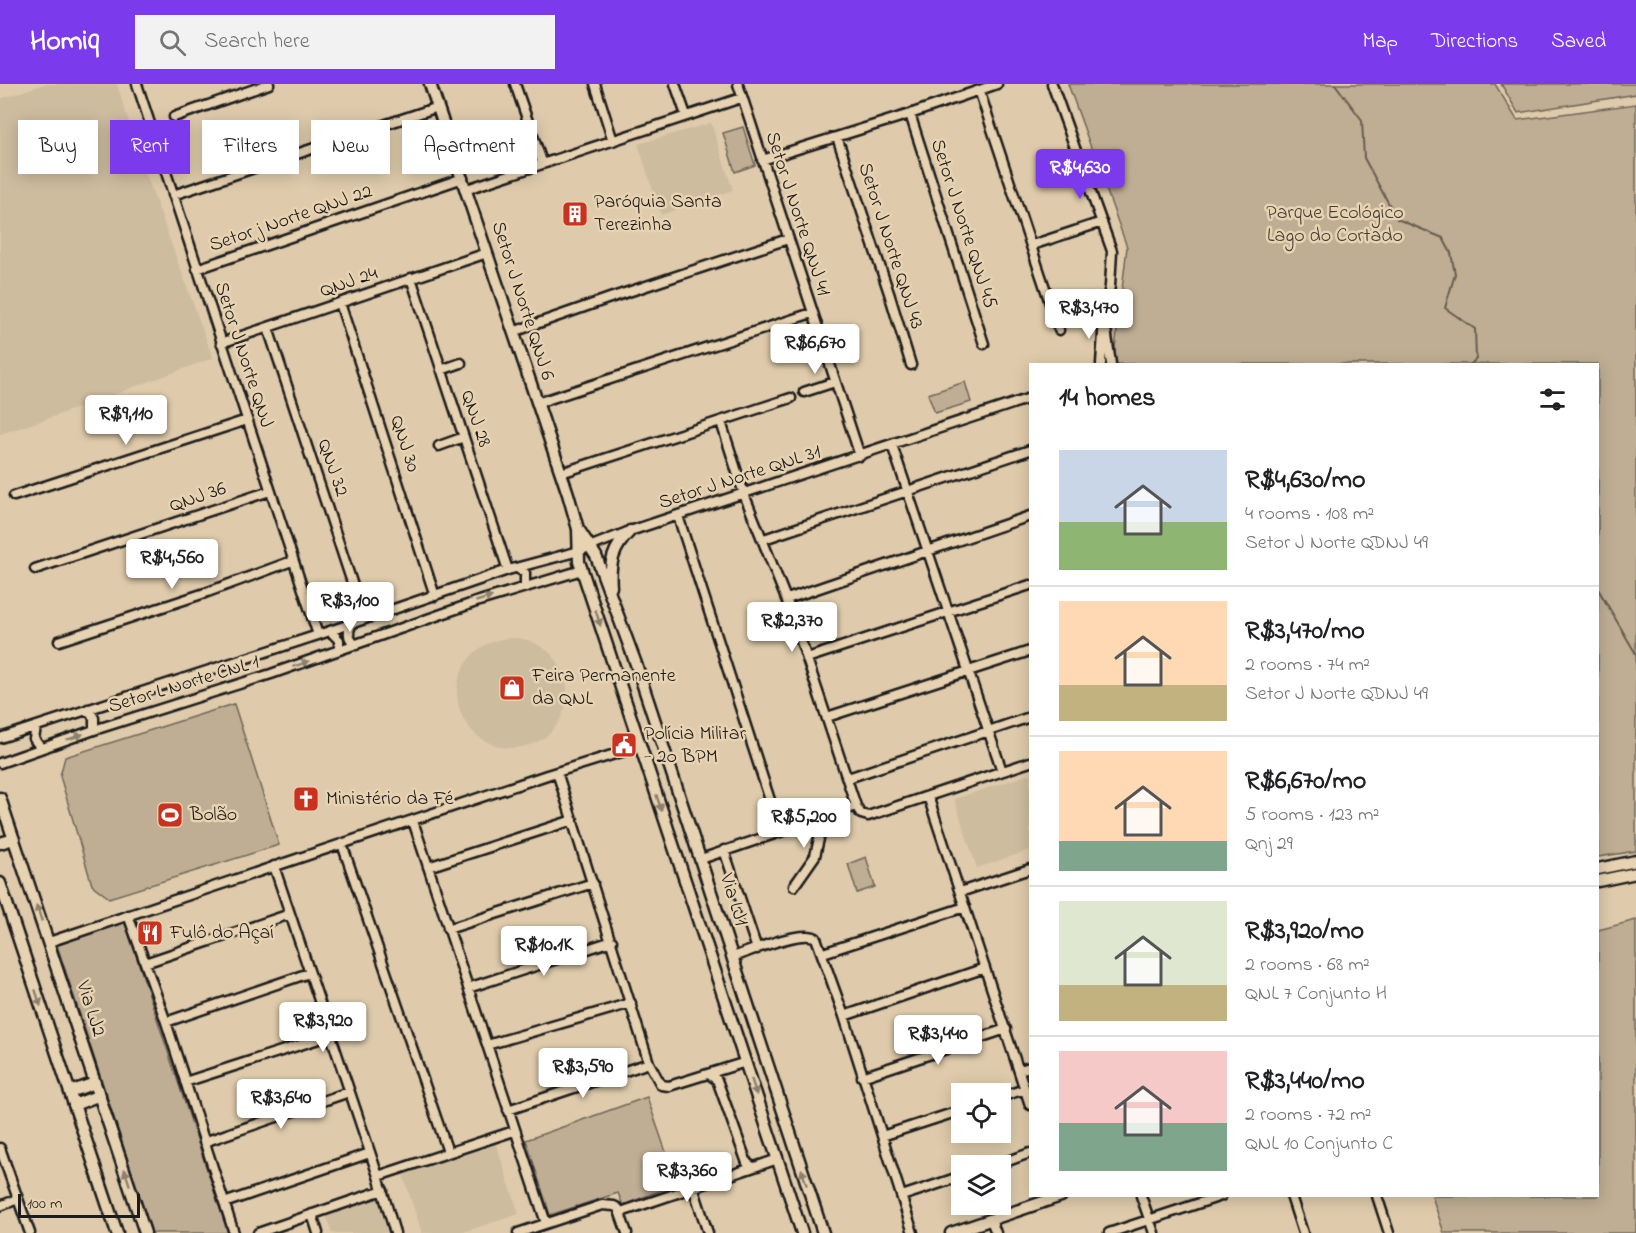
<!DOCTYPE html>
<html lang="en">
<head>
<meta charset="utf-8">
<style>
	body { margin:0; font-family:"Indie Flower",sans-serif; background:#f2f2f2; color:#202124; height:100vh; display:flex; flex-direction:column; font-size:22px; white-space:nowrap }
	* { box-sizing:border-box; margin:0 }
	p { font-size:20px; color:#757577 }
	.icon { flex:none; width:33px; height:33px; fill:none; stroke:currentColor; stroke-width:2; stroke-linecap:round; stroke-linejoin:round }
	.map { position:relative; flex:1; overflow:hidden }
	.details { position:absolute; left:1029px; top:279px; width:570px; height:834px; display:flex; flex-direction:column; background:#fff; border-radius:0px; box-shadow:0 3px 15px #0003 }
	.details>* { flex:none }
	.banner { position:absolute; left:18px; top:36px; width:570px; height:54px; display:flex; gap:12px }
	.fabs { position:absolute; left:951px; top:999px; display:grid; gap:12px }
	.fabs a { display:grid; place-items:center; width:60px; height:60px; border-radius:0px; background:#fff; box-shadow:0 3px 15px #0003; font-size:30px }
	.scale { position:absolute; left:18px; bottom:15px; width:122px; box-sizing:border-box; padding-left:6px; border:3px solid #1c1c1c; border-top:0; font-size:16px; line-height:21px; white-space:nowrap; color:#1c1c1c; -webkit-text-stroke:4px #e7d2b1; paint-order:stroke }
	.price { position:absolute; translate:-50% -51px; padding:0 14px; border-radius:6px; background:#fff; color:#222; font-size:20px; line-height:39px; filter:drop-shadow(0 2px 3px #0008) }
	.price::after { content:''; position:absolute; left:50%; top:36px; width:18px; height:14px; margin-left:-9px; background:inherit; clip-path:polygon(0 0,100% 0,50% 100%) }
	.price.on { background:#7c3aed; color:#fff }
	ul { padding:0; list-style:none }
	li { display:flex; align-items:center; gap:18px; height:150px; padding:0 30px }
	li+li { border-top:2px solid #e0e0e0 }
	li span { display:grid; place-items:center; flex:none; width:168px; height:120px; border-radius:0px; color:#555 }
	li>.icon { margin-inline-start:auto }
	span .icon { width:72px; height:72px; fill:#fffc; stroke-width:1 }
	li b { font-size:26px }
	h2 { display:flex; justify-content:space-between; align-items:center; height:72px; padding:0 30px; font-size:26px }
	.tag { padding:0 21px; border-radius:0px; background:#fff; box-shadow:0 3px 15px #0003; font-size:21px; line-height:54px }
	.tag.on { background:#7c3aed; color:#fff }
	header { display:flex; align-items:center; gap:36px; box-sizing:border-box; height:84px; padding:0 30px; background:#7c3aed; color:#fff }
	header strong { font-size:28px }
	nav { display:flex; gap:33px; margin-inline-start:auto; font-size:21px }
	.search { width:420px; height:54px; background:#f2f2f2; display:flex; align-items:center; gap:15px; box-sizing:border-box; padding:0 21px; border-radius:0px; color:#757577; font-size:22px }
	.map>svg:first-child { display:block }
</style>
</head>
<body>
<header>
<strong>Homiq</strong>
<div class="search"><svg class="icon" aria-label="search" viewBox="0 0 24 24"><circle cx="10" cy="10" r="6"/><path d="M15 15l6 6"/></svg>Search here</div>
<nav><a>Map</a><a>Directions</a><a>Saved</a></nav>
</header>
<div class="map">
<svg width="1636" height="1149" viewBox="0 0 1636 1149">
	<rect width="100%" height="100%" fill="#dfcbab"/>
	<filter id="ink" filterUnits="userSpaceOnUse"><feTurbulence type="fractalNoise" baseFrequency=".0167" numOctaves="2"/><feDisplacementMap in="SourceGraphic" scale="12" xChannelSelector="R" yChannelSelector="G"/><feConvolveMatrix kernelMatrix="1 2 1 2 8 2 1 2 1" color-interpolation-filters="sRGB"/></filter>
	<g filter="url(#ink)">
		<path fill="#cebc9f" d="M 44,0 L 117,0 L 139,71 L 213,274 L 47,335 L 0,350 L 0,15 Z
			M 711,39 L 733,106 L 661,131 L 638,60 Z
			M457 609a55 55 0 1 1 110 0a55 55 0 1 1-110 0Z
			M 1030,690 L 1030,766 L 977,784 L 954,715 Z
			M 496,1060 L 519,1130 L 460,1149 L 422,1149 L 403,1091 Z
			M 379,1114 L 390,1149 L 332,1149 L 326,1131 Z"/>
		<path fill="#bfae94" stroke="#6e6558" stroke-width="1.5" d="M 1068,0 L 1495,0 L 1517,36 L 1636,20 L 1636,767 L 1598,773 L 1598,280 L 1116,280 L 1114,273 L 1127,163 Z
			M 1501,0 L 1636,0 L 1636,10 L 1518,29 Z
			M 743,43 L 755,81 L 735,88 L 723,49 Z
			M 965,298 L 971,318 L 935,329 L 928,310 Z
			M 234,620 L 279,761 L 109,814 L 92,801 L 60,692 L 65,673 Z
			M 866,773 L 875,803 L 857,809 L 848,780 Z
			M 1636,836 L 1636,1149 L 1444,1149 L 1432,1112 L 1598,1112 L 1598,846 Z
			M 125,838 L 228,1149 L 152,1149 L 57,861 Z
			M 647,1013 L 677,1100 L 623,1121 L 618,1109 L 550,1131 L 526,1056 Z"/>
		<g fill="none" stroke-linecap="round" stroke-linejoin="round">
			<path stroke="#655d51" stroke-width="2" d="M 1335,0 L 1362,36 L 1364,74 L 1397,135 L 1443,154 L 1451,169 L 1455,190 L 1445,224 L 1475,245 L 1476,275 L 1471,280
				M 1598,505 L 1636,570"/>
			<defs>
				<path id="minor" d="M 137,0 L 318,551
					M 515,0 L 542,78
					M 595,0 L 613,57
					M 675,0 L 686,31
					M 738,0 L 860,372
					M 1052,0 L 1112,167 L 1110,202 L 1104,233 L 1101,280
					M 979,6 L 1059,246
					M 910,30 L 984,260
					M 174,33 L 269,0
					M 837,53 L 889,209 L 911,281
					M 762,76 L 910,30 L 997,0
					M 467,105 L 741,14
					M 173,111 L 438,23
					M 1032,161 L 1102,138
					M 197,185 L 463,94
					M 411,194 L 508,486
					M 340,219 L 435,512
					M 268,244 L 364,535
					M 1106,245 L 1111,280
					M 513,248 L 610,214 L 788,155
					M 221,259 L 487,169
					M 441,286 L 461,279
					M 804,308 L 835,298
					M 537,319 L 812,229
					M 721,338 L 744,410 L 792,530 L 856,722 L 861,730 L 868,732 L 1030,678
					M 892,361 L 1002,687
					M 439,362 L 464,353
					M 561,389 L 791,314
					M 14,412 L 247,336
					M 678,432 L 780,747
					M 764,455 L 1030,366
					M 517,484 L 525,489 L 525,502
					M 35,485 L 270,407
					M 787,515 L 1030,432
					M 352,540 C 347,548 348,555 356,561
					M 330,547 L 339,556 L 339,566
					M 59,557 L 205,509 L 292,477
					M 807,574 L 1030,501
					M 88,625 L 94,634 L 94,646
					M 827,633 L 1030,567
					M 36,643 L 34,655 L 41,664
					M 0,654 L 318,551 L 508,486 L 579,467 L 630,447 L 1030,314
					M 0,679 L 94,646 L 271,590 L 476,518 L 582,486
					M 557,688 L 649,979 L 661,1001 L 669,1002 L 746,978
					M 848,694 L 1030,633
					M 928,712 L 1030,1021
					M 413,737 L 546,1139
					M 342,760 L 448,1068
					M 724,766 L 757,865
					M 701,775 L 856,722
					M 274,782 L 378,1092 L 395,1149
					M 428,783 L 573,736
					M 794,802 L 815,772 L 824,733
					M 960,808 L 1030,785
					M 128,831 L 166,938 L 234,1149
					M 448,845 L 593,799
					M 49,858 L 547,691 L 641,662
					M 823,869 L 965,823
					M 733,873 C 750,867 802,845 816,854 L 844,932 L 913,1149
					M 145,879 L 290,830
					M 468,904 L 612,857
					M 844,932 L 985,884
					M 166,938 L 309,889
					M 487,961 L 631,919
					M 1019,986 L 1030,983
					M 710,991 L 717,996 L 747,1079 L 753,1083
					M 862,993 L 1006,945
					M 185,998 L 331,951
					M 1000,1013 L 1025,1005
					M 508,1026 L 649,979
					M 882,1052 L 962,1026
					M 204,1058 L 349,1008
					M 0,1064 L 30,1149
					M 994,1082 L 1030,1069
					M 378,1092 L 514,1047
					M 693,1103 L 708,1149
					M 902,1112 L 962,1092
					M 1141,1112 L 1154,1149
					M 1291,1112 L 1303,1149
					M 1377,1112 L 1389,1149
					M 224,1119 L 370,1069
					M 0,1122 L 18,1115
					M 621,1128 L 778,1075
					M 312,1130 L 318,1149
					M 991,1136 L 996,1149
					M 258,1149 L 383,1106
					M 518,1149 L 602,1121 L 614,1122 L 618,1124 L 627,1149
					M 1109,1149 L 1221,1112"/>
				<path id="major" d="M 430,0 L 568,410 L 578,445 L 579,478 L 582,486 L 802,1149
					M 579,446 L 596,472 L 636,580 L 823,1149
					M 611,503 C 609,479 613,464 630,447
					M 0,714 L 145,1149
					M 0,759 L 14,755
					M 1598,785 L 1636,777
					M 1598,797 L 1636,789
					M 0,799 L 117,1149
					M 70,1008 L 95,999
					M 74,1021 L 100,1011
					M 951,1149 L 1061,1112"/>
			</defs>
			<use href="#minor" stroke="#1c1c1c" stroke-width="13"/>
			<use href="#major" stroke="#1c1c1c" stroke-width="15"/>
			<use href="#minor" stroke="#e7d2b1" stroke-width="8"/>
			<use href="#major" stroke="#e7d2b1" stroke-width="10"/>
		</g>
		<defs><path id="oneway-solid" d="M-6-.8H1V-3.2L6.5 0L1 3.2V.8H-6Z" transform="scale(1.5)"/></defs>
		<g fill="#8c806e">
			<use href="#oneway-solid" transform="translate(484 515) rotate(-17)"/>
			<use href="#oneway-solid" transform="translate(598 534) rotate(72)"/>
			<use href="#oneway-solid" transform="translate(301 580) rotate(-19)"/>
			<use href="#oneway-solid" transform="translate(75 653) rotate(-19)"/>
			<use href="#oneway-solid" transform="translate(659 719) rotate(72)"/>
			<use href="#oneway-solid" transform="translate(39 829) rotate(-109)"/>
			<use href="#oneway-solid" transform="translate(38 914) rotate(72)"/>
			<use href="#oneway-solid" transform="translate(754 1003) rotate(72)"/>
			<use href="#oneway-solid" transform="translate(127 1093) rotate(-108)"/>
			<use href="#oneway-solid" transform="translate(804 1093) rotate(-108)"/>
		</g>
	</g>
	<defs>
		<symbol id="building-square" viewBox="-11 -11 22 22"><rect x="-9" y="-9" width="18" height="18" rx="4" fill="#c8321e" stroke="#e7d2b1"/><path d="M-4-6H4V6H1V3H-1V6H-4ZM-2.5-4.3h1.7v1.8h-1.7ZM.8-4.3h1.7v1.8H.8ZM-2.5-1h1.7V.8h-1.7ZM.8-1h1.7V.8H.8Z" fill="#fff"/></symbol>
		<symbol id="shop-square" viewBox="-11 -11 22 22"><rect x="-9" y="-9" width="18" height="18" rx="4" fill="#c8321e" stroke="#e7d2b1"/><path d="M-5-2.5h2.3a2.7 3.5 0 0 1 5.4 0H5L5.5 6h-11ZM-1.5-2.5h3a1.5 2.3 0 0 0-3 0Z" fill="#fff"/></symbol>
		<symbol id="civic-square" viewBox="-11 -11 22 22"><rect x="-9" y="-9" width="18" height="18" rx="4" fill="#c8321e" stroke="#e7d2b1"/><path d="M-.6-6.5H3V-4.5H.6V-3L4-1V1h2V6H-6V1h2V-1L-.6-3ZM-1.2 2.5V6h2.4V2.5Z" fill="#fff"/></symbol>
		<symbol id="church-square" viewBox="-11 -11 22 22"><rect x="-9" y="-9" width="18" height="18" rx="4" fill="#c8321e" stroke="#e7d2b1"/><path d="M-1.2-6h2.4v3.5h3.3v2.4h-3.3V6h-2.4V-.1h-3.3v-2.4h3.3Z" fill="#fff"/></symbol>
		<symbol id="stadium-square" viewBox="-11 -11 22 22"><rect x="-9" y="-9" width="18" height="18" rx="4" fill="#c8321e" stroke="#e7d2b1"/><path d="M0-5a6.5 5 0 1 0 0 10a6.5 5 0 1 0 0-10ZM-3.5-1.8h7v3.6h-7Z" fill="#fff"/></symbol>
		<symbol id="restaurant-square" viewBox="-11 -11 22 22"><rect x="-9" y="-9" width="18" height="18" rx="4" fill="#c8321e" stroke="#e7d2b1"/><path d="M-5-6h1v4h1v-4h1v4h1v-4h1v5L-1.5 .5V6h-2V.5L-5-1ZM5-6V6H3V1.5H1.5Q1.5-4 5-6Z" fill="#fff"/></symbol>
	</defs>
	<g fill-rule="evenodd">
		<use href="#building-square" x="560" y="115" width="30" height="30"/>
		<use href="#shop-square" x="497" y="589" width="30" height="30"/>
		<use href="#civic-square" x="609" y="646" width="30" height="30"/>
		<use href="#church-square" x="291" y="700" width="30" height="30"/>
		<use href="#stadium-square" x="155" y="716" width="30" height="30"/>
		<use href="#restaurant-square" x="135" y="834" width="30" height="30"/>
	</g>
	<g text-anchor="middle" dominant-baseline="central" stroke-width="5" stroke-linejoin="round" paint-order="stroke">
		<g font-size="20" fill="#1c1c1c" stroke="#e7d2b1" text-anchor="start">
			<text x="594" y="118">Paróquia Santa<tspan x="594" dy="23">Terezinha</tspan></text>
			<text x="532" y="592">Feira Permanente<tspan x="532" dy="23">da QNL</tspan></text>
			<text x="644" y="650">Polícia Militar<tspan x="644" dy="23">- 2o BPM</tspan></text>
			<text x="326" y="715">Ministério da Fé</text>
			<text x="190" y="731">Bolão</text>
			<text x="170" y="849">Fulô do Açaí</text>
		</g>
		<g font-size="20" fill="#45403a" stroke="#e7d2b1">
			<text x="1335" y="129">Parque Ecológico<tspan x="1335" dy="23">Lago do Cortado</tspan></text>
		</g>
		<g font-size="20" fill="#1c1c1c" stroke="#e7d2b1">
			<text transform="translate(797 130) rotate(72)">Setor J Norte QNJ 41</text>
			<text transform="translate(291 135) rotate(-19)">Setor j Norte QNJ 22</text>
			<text transform="translate(963 140) rotate(72)">Setor J Norte QNJ 45</text>
			<text transform="translate(890 162) rotate(72)">Setor J Norte QNJ 43</text>
			<text transform="translate(349 199) rotate(-19)">QNJ 24</text>
			<text transform="translate(522 217) rotate(72)">Setor J Norte QNJ 6</text>
			<text transform="translate(243 271) rotate(72)">Setor J Norte QNJ</text>
			<text transform="translate(475 335) rotate(71)">QNJ 28</text>
			<text transform="translate(404 360) rotate(72)">QNJ 30</text>
			<text transform="translate(332 384) rotate(71)">QNJ 32</text>
			<text transform="translate(740 394) rotate(-18)">Setor J Norte QNL 31</text>
			<text transform="translate(198 414) rotate(-19)">QNJ 36</text>
			<text transform="translate(184 601) rotate(-17)">Setor L Norte CNL 1</text>
			<text transform="translate(733 816) rotate(72)">Via LJ1</text>
			<text transform="translate(90 925) rotate(72)">Via LJ2</text>
		</g>
	</g>
</svg>
<div class="fabs">
<a><svg class="icon" aria-label="locate" viewBox="0 0 24 24"><circle cx="12" cy="12" r="6"/><path d="M12 2v4M12 18v4M2 12h4M18 12h4"/></svg></a>
<a><svg class="icon" aria-label="layers" viewBox="0 0 24 24"><path d="M12 4l9 5-9 5-9-5zM3 14l9 5 9-5"/></svg></a>
</div>
<div class="scale">100 m</div>
<b class="price on" style="left:1080px;top:116px">R$4,630</b>
<b class="price" style="left:1089px;top:256px">R$3,470</b>
<b class="price" style="left:815px;top:291px">R$6,670</b>
<b class="price" style="left:126px;top:362px">R$9,110</b>
<b class="price" style="left:172px;top:506px">R$4,560</b>
<b class="price" style="left:350px;top:549px">R$3,100</b>
<b class="price" style="left:792px;top:569px">R$2,370</b>
<b class="price" style="left:804px;top:765px">R$5,200</b>
<b class="price" style="left:544px;top:893px">R$10.1K</b>
<b class="price" style="left:323px;top:969px">R$3,920</b>
<b class="price" style="left:938px;top:982px">R$3,440</b>
<b class="price" style="left:583px;top:1015px">R$3,590</b>
<b class="price" style="left:281px;top:1046px">R$3,640</b>
<b class="price" style="left:687px;top:1119px">R$3,360</b>
<div class="banner">
<a class="tag">Buy</a>
<a class="tag on">Rent</a>
<a class="tag">Filters</a>
<a class="tag">New</a>
<a class="tag">Apartment</a>
</div>
<section class="details">
<h2>14 homes<svg class="icon" aria-label="filters" viewBox="0 0 24 24"><path d="M4 7h16M4 17h16"/><circle cx="9" cy="7" r="2"/><circle cx="15" cy="17" r="2"/></svg></h2>
<ul>
<li><span style="background:linear-gradient(#c9d6e8 60%,#8fb573 0)"><svg class="icon" aria-label="home" viewBox="0 0 24 24"><path d="M3 11l9-7 9 7M6 9v11h12V9"/></svg></span><div><b>R$4,630/mo</b><p>4 rooms · 108 m²</p><p>Setor J Norte QDNJ 49</p></div></li>
<li><span style="background:linear-gradient(#ffd9b3 70%,#c2b280 0)"><svg class="icon" aria-label="home" viewBox="0 0 24 24"><path d="M3 11l9-7 9 7M6 9v11h12V9"/></svg></span><div><b>R$3,470/mo</b><p>2 rooms · 74 m²</p><p>Setor J Norte QDNJ 49</p></div></li>
<li><span style="background:linear-gradient(#ffd9b3 75%,#7fa58c 0)"><svg class="icon" aria-label="home" viewBox="0 0 24 24"><path d="M3 11l9-7 9 7M6 9v11h12V9"/></svg></span><div><b>R$6,670/mo</b><p>5 rooms · 123 m²</p><p>Qnj 29</p></div></li>
<li><span style="background:linear-gradient(#dfe7d0 70%,#c2b280 0)"><svg class="icon" aria-label="home" viewBox="0 0 24 24"><path d="M3 11l9-7 9 7M6 9v11h12V9"/></svg></span><div><b>R$3,920/mo</b><p>2 rooms · 68 m²</p><p>QNL 7 Conjunto H</p></div></li>
<li><span style="background:linear-gradient(#f6c9c9 60%,#7fa58c 0)"><svg class="icon" aria-label="home" viewBox="0 0 24 24"><path d="M3 11l9-7 9 7M6 9v11h12V9"/></svg></span><div><b>R$3,440/mo</b><p>2 rooms · 72 m²</p><p>QNL 10 Conjunto C</p></div></li>
</ul>
</section>
</div>
</body>
</html>
